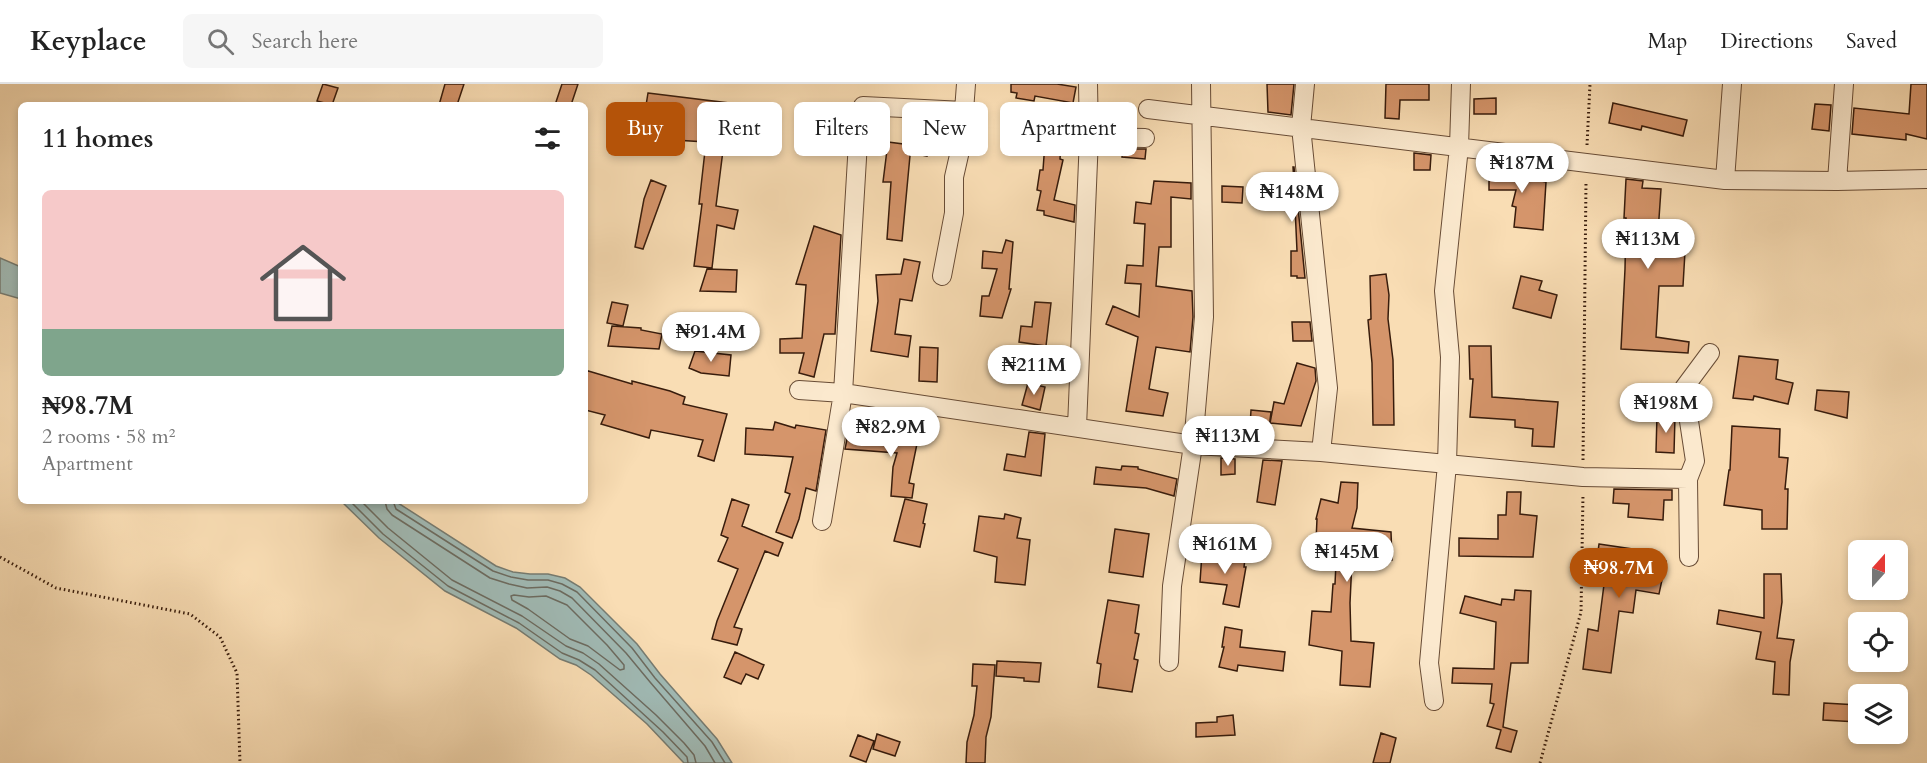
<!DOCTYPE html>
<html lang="en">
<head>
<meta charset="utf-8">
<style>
	body { margin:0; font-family:Cardo,serif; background:#f6f6f6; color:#222; height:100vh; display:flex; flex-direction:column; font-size:22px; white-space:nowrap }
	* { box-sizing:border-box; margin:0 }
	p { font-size:20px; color:#767676 }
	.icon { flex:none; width:33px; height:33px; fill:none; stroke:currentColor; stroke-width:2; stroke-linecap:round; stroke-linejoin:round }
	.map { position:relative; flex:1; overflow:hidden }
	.drawer { position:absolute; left:18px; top:18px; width:570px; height:402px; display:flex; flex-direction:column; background:#fff; border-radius:9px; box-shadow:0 3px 9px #0003 }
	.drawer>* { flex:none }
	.guide { position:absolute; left:606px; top:18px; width:570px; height:54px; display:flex; gap:12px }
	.needle { width:39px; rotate:21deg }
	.fabs { position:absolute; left:1848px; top:456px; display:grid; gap:12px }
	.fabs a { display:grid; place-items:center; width:60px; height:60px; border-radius:9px; background:#fff; box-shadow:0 3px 9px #0003; font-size:30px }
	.price { position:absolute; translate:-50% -51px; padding:0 14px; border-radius:21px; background:#fff; color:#222; font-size:20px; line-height:39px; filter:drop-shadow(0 2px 3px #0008) }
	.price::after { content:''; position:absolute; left:50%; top:36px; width:18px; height:14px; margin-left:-9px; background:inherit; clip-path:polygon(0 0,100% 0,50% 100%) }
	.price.current { background:#b45309; color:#fff }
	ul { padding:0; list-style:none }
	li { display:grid; align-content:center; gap:12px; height:318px; padding:0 24px }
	li span { display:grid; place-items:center; height:186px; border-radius:9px; color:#555 }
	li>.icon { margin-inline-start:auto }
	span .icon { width:108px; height:108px; fill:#fffc; stroke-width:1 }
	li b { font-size:26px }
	h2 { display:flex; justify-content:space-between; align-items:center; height:72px; padding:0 24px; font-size:26px }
	.pill { padding:0 21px; border-radius:9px; background:#fff; box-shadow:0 3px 9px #0003; font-size:21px; line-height:54px }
	.pill.current { background:#b45309; color:#fff }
	header { display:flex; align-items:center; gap:36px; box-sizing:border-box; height:84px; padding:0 30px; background:#fff; border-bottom:2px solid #e0e0e0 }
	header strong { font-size:28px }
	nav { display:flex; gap:33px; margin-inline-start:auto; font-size:21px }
	.search { width:420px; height:54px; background:#f6f6f6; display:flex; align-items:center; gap:15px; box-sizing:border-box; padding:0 21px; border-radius:9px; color:#767676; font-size:22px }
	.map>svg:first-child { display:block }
</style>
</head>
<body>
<header>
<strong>Keyplace</strong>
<div class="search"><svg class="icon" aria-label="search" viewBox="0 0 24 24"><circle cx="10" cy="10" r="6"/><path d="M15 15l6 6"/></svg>Search here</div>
<nav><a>Map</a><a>Directions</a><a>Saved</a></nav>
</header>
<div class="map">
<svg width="1927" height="679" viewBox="0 0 1927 679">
	<rect width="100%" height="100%" fill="#f9ddb4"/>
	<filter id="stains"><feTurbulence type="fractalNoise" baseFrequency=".00333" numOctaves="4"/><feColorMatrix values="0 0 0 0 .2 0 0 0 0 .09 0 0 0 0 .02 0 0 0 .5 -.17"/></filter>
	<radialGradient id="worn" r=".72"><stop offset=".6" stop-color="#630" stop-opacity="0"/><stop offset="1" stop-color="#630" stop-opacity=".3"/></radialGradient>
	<path fill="#a0bab5" stroke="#767b71" stroke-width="1.5" d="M 0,174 L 21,183 L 21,215 L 0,209 Z
		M 341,417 L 395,417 L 496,482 L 513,488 L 530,490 L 548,490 L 565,494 L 580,503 L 637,560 L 660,590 L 717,655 L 732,679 L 684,679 L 647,640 L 591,591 L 576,581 L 560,575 L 516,544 L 445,507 L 379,454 Z"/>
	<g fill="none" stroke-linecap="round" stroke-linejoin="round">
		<path stroke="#6c6b60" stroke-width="1.5" d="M 350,417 L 383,450 L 448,502 L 519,539 L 562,569 L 579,576 L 595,586 L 663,648 L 687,673 L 688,679
			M 361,417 L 388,444 L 452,496 L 522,532 L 566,562 L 583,569 L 599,580 L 656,631 L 684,659 L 694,671 L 696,679
			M 385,417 L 387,425 L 392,431 L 490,494 L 509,500 L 527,504 L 547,503 L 560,507 L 572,514 L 626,569 L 650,598 L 705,662 L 715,679
			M 393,417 L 396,425 L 493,487 L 511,493 L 528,496 L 548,496 L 562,500 L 577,508 L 632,564 L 655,594 L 712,658 L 725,679
			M 514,511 L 529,513 L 546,512 L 567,521 L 607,561 L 624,581 L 624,585 L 620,586 L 588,562 L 570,555 L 528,525 L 512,516 L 511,512 Z"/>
	</g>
	<path fill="#d5956b" stroke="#381c0c" stroke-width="1.5" d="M 323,0 L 338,4 L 332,21 L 317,17 Z
		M 445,0 L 464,0 L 457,21 L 439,21 Z
		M 562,0 L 578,0 L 571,21 L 555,21 Z
		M 1011,0 L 1057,0 L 1076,3 L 1073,19 L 1035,12 L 1034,17 L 1016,14 L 1017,9 L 1011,8 Z
		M 1267,0 L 1294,0 L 1291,31 L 1268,28 Z
		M 1386,0 L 1429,0 L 1429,16 L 1400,16 L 1399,35 L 1385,34 Z
		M 1911,0 L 1927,0 L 1927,55 L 1906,50 L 1906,56 L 1852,50 L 1854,24 L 1909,30 Z
		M 648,9 L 729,19 L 716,122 L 738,126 L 734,145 L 717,141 L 712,184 L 694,182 L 702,120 L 699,120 L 706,58 L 643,54 L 648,34 L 644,34 Z
		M 1496,14 L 1496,30 L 1474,30 L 1474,15 Z
		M 1613,19 L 1687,36 L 1683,52 L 1642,42 L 1641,46 L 1609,39 Z
		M 1815,20 L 1831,21 L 1829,47 L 1812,45 Z
		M 915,36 L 932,37 L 927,72 L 911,69 Z
		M 1046,45 L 1062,46 L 1060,75 L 1063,76 L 1054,116 L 1075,121 L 1074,138 L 1044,131 L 1044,127 L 1037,126 L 1041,107 L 1037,106 L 1040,86 L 1043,86 Z
		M 888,58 L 911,61 L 902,157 L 887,155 L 891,98 L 883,98 Z
		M 1123,65 L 1146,65 L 1145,75 L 1122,73 Z
		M 1414,69 L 1431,71 L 1430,86 L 1414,86 Z
		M 1500,80 L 1529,83 L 1528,91 L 1537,93 L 1536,96 L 1546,98 L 1543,146 L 1514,143 L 1516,123 L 1512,122 L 1516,106 L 1489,106 L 1489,86 L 1499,86 Z
		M 1293,83 L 1294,83 L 1305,194 L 1297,194 L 1297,192 L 1291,192 L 1291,167 L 1297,167 L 1295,123 L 1276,121 L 1274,100 L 1294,99 Z
		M 1626,95 L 1643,97 L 1642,104 L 1661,105 L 1658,149 L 1686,150 L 1683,202 L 1659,202 L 1656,253 L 1689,258 L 1688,269 L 1621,265 L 1625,185 L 1626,134 L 1624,134 Z
		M 651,96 L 666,102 L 643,165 L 635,163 L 644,115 Z
		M 1154,97 L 1191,99 L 1191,115 L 1171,113 L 1171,163 L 1159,163 L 1156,202 L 1192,207 L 1193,233 L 1190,268 L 1156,263 L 1149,305 L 1168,309 L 1163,332 L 1126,327 L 1138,253 L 1106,240 L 1113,222 L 1139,233 L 1141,200 L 1125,199 L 1127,181 L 1143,182 L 1145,140 L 1134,139 L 1136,118 L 1151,120 Z
		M 1222,102 L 1243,103 L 1242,119 L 1222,118 Z
		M 814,142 L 841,151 L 835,250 L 824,250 L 814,293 L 799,289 L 804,269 L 780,269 L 780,255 L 802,254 L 806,201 L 796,200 Z
		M 1006,156 L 1013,158 L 1009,205 L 1011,205 L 1002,234 L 980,232 L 982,212 L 989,212 L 997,185 L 982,184 L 983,167 L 1002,169 Z
		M 904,175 L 920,178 L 912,217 L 900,215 L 895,250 L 911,252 L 908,273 L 871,267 L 878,217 L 876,191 L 901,190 Z
		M 707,185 L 737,186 L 736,208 L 700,207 Z
		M 1386,190 L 1389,211 L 1388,235 L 1393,276 L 1394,341 L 1373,341 L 1372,279 L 1368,236 L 1371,235 L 1370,192 Z
		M 1521,192 L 1542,197 L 1539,206 L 1557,211 L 1551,234 L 1513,224 Z
		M 612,218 L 628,221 L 623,242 L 607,239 Z
		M 1035,218 L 1051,219 L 1046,262 L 1019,258 L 1021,242 L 1032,243 Z
		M 1292,238 L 1310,238 L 1312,257 L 1293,257 Z
		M 612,242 L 641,244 L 641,246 L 662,250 L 659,265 L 608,262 Z
		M 1469,262 L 1491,262 L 1492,313 L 1558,318 L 1554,363 L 1532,362 L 1533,345 L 1515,343 L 1515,336 L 1470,333 L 1473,295 L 1470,295 Z
		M 920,263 L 938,264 L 937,298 L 919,297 Z
		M 695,267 L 731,271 L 729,292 L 701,289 L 689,284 Z
		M 1739,272 L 1778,276 L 1776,295 L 1793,299 L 1788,320 L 1754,312 L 1753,316 L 1733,314 Z
		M 1297,279 L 1315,284 L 1316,297 L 1301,342 L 1270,339 L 1274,318 L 1284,320 Z
		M 585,286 L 632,300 L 632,297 L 670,307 L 685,313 L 683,320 L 727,330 L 714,377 L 698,372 L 703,356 L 651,346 L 649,354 L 601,340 L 605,331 L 585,326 Z
		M 1028,299 L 1045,303 L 1040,326 L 1022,321 Z
		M 1817,306 L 1849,308 L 1847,334 L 1815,326 Z
		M 1251,326 L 1271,328 L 1269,344 L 1250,342 Z
		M 1657,331 L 1675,332 L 1674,369 L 1656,368 Z
		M 775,338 L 795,344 L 796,341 L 826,346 L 816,407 L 806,404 L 799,435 L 792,454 L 776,448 L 790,410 L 785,408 L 793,373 L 745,370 L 746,344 L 773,346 Z
		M 1732,342 L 1780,345 L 1779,373 L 1788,374 L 1785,405 L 1788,405 L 1787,445 L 1762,445 L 1762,426 L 1724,421 L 1729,386 L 1730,386 Z
		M 1029,348 L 1045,350 L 1041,392 L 1004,386 L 1007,370 L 1025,373 Z
		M 848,350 L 918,355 L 909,399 L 914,400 L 912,414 L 891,412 L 893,383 L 897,369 L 845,365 Z
		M 1221,374 L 1235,375 L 1235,390 L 1221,391 Z
		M 1263,376 L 1282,377 L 1275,421 L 1257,418 Z
		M 1122,382 L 1138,383 L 1138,385 L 1177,395 L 1174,412 L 1146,404 L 1094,400 L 1096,383 L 1121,386 Z
		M 1341,398 L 1358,399 L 1357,424 L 1352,444 L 1391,448 L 1392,476 L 1352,476 L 1350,519 L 1351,557 L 1374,559 L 1370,603 L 1340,601 L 1342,567 L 1309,561 L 1312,527 L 1331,528 L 1333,500 L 1335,500 L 1337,458 L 1316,457 L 1317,435 L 1316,435 L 1321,415 L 1338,419 Z
		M 1614,405 L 1672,406 L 1672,416 L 1664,416 L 1663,436 L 1628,433 L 1629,420 L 1613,419 Z
		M 1507,408 L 1521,408 L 1520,430 L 1537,432 L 1533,473 L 1459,472 L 1459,454 L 1498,455 L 1498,431 L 1506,431 Z
		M 732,415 L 749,421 L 742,442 L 783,459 L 778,472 L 765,467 L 734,543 L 742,545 L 737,561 L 712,555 L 717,537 L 738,485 L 718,477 L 728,454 L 721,451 Z
		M 905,415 L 927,420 L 923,439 L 925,440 L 920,463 L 894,457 Z
		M 1005,430 L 1021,434 L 1017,454 L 1030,456 L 1025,501 L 995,498 L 997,473 L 974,467 L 979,432 L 1004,435 Z
		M 1115,445 L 1149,450 L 1143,493 L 1109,488 Z
		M 1599,460 L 1639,466 L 1639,472 L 1666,477 L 1659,510 L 1636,506 L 1633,529 L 1619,527 L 1611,589 L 1583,585 L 1588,545 L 1598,547 L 1606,485 L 1596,483 Z
		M 1202,469 L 1237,471 L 1237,474 L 1245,475 L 1244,483 L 1246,483 L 1239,523 L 1223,520 L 1227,501 L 1200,498 Z
		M 1764,490 L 1781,490 L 1782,518 L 1777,554 L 1794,556 L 1790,578 L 1789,611 L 1773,610 L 1775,578 L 1756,575 L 1761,548 L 1717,540 L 1719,526 L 1764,534 Z
		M 1515,506 L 1531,507 L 1528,579 L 1511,579 L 1503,643 L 1517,647 L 1511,668 L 1496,664 L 1501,646 L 1487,642 L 1494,620 L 1490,619 L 1492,600 L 1452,599 L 1453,584 L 1494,585 L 1496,538 L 1460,529 L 1465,512 L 1501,521 L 1502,515 L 1514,516 Z
		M 1108,516 L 1139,521 L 1135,549 L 1139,550 L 1134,575 L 1138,576 L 1132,608 L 1098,603 L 1101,580 L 1097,579 Z
		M 1225,543 L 1242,546 L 1240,563 L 1285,568 L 1283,587 L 1238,581 L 1237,587 L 1219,583 L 1224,563 L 1222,563 Z
		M 735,568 L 764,581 L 758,595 L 746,590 L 741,600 L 724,593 Z
		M 997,577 L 1041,579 L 1039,598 L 1024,597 L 1024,594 L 996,592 Z
		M 973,580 L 995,581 L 991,633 L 986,653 L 985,679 L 966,679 L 967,658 L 974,631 L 977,602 L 972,602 Z
		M 1824,619 L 1858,621 L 1858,638 L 1823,636 Z
		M 1233,631 L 1235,651 L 1196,653 L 1196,639 L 1217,638 L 1217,633 Z
		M 1381,649 L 1396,654 L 1390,679 L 1373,679 Z
		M 877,650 L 900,658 L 895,672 L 873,665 Z
		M 858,651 L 874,657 L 866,678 L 850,672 Z"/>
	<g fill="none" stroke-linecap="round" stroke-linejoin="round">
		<defs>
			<path id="street" d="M 1305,0 L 1301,43 L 1328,304 L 1321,368
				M 1148,25 L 1725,96 L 1837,97 L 1927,95
				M 1089,53 L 1145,54
				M 1725,96 L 1732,0
				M 1837,97 L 1844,0
				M 942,192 L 954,129 L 954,93 L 965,45 L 964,27 L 966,0
				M 799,306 L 843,309 L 1193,361 L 1321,368 L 1583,393 L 1688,395
				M 1077,343 L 1089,53 L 1088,0
				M 822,437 L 843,309 L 859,41 L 863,22 L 964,27
				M 1689,473 L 1688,395 L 1695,377 L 1684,304 L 1710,269
				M 1169,578 L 1172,502 L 1193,361 L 1204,233 L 1201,0
				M 1434,617 L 1429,579 L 1447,380 L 1450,273 L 1444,207 L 1459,63 L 1461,0"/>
		</defs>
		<use href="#street" stroke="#684c36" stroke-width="20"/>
		<path stroke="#381c0c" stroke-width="3" stroke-dasharray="1.5 3" stroke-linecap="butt" d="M 1587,61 L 1590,0
			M 1583,376 L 1586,98
			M 0,473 L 56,504 L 190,530 L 220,553 L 237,589 L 240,679
			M 1540,679 L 1581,528 L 1583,410"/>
		<use href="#street" stroke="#fbe9ce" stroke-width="18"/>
	</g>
	<rect width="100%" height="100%" filter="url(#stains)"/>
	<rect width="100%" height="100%" fill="url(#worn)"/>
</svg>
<div class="fabs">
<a><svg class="needle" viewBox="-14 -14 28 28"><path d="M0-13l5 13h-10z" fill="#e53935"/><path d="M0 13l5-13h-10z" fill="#767676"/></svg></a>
<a><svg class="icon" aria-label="locate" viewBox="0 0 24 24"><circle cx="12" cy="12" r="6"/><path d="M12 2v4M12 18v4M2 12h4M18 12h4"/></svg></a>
<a><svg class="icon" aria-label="layers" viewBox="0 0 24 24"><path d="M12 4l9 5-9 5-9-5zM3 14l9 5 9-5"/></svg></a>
</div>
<b class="price" style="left:1522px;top:110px">₦187M</b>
<b class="price" style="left:1292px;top:139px">₦148M</b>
<b class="price" style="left:1648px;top:186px">₦113M</b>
<b class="price" style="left:711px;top:279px">₦91.4M</b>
<b class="price" style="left:1034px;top:312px">₦211M</b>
<b class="price" style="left:1666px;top:350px">₦198M</b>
<b class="price" style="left:891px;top:374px">₦82.9M</b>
<b class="price" style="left:1228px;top:383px">₦113M</b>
<b class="price" style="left:1225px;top:491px">₦161M</b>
<b class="price" style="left:1347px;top:499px">₦145M</b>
<b class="price current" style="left:1619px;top:515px">₦98.7M</b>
<div class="guide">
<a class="pill current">Buy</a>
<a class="pill">Rent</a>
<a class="pill">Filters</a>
<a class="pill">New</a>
<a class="pill">Apartment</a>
</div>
<section class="drawer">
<h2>11 homes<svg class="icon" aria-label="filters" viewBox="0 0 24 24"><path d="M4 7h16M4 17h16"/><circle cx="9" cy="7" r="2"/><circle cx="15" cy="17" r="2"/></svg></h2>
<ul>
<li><span style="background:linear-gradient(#f6c9c9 75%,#7fa58c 0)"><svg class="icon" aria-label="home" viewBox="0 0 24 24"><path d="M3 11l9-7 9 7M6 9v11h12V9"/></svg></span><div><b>₦98.7M</b><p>2 rooms · 58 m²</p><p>Apartment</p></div></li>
</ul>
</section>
</div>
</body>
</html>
